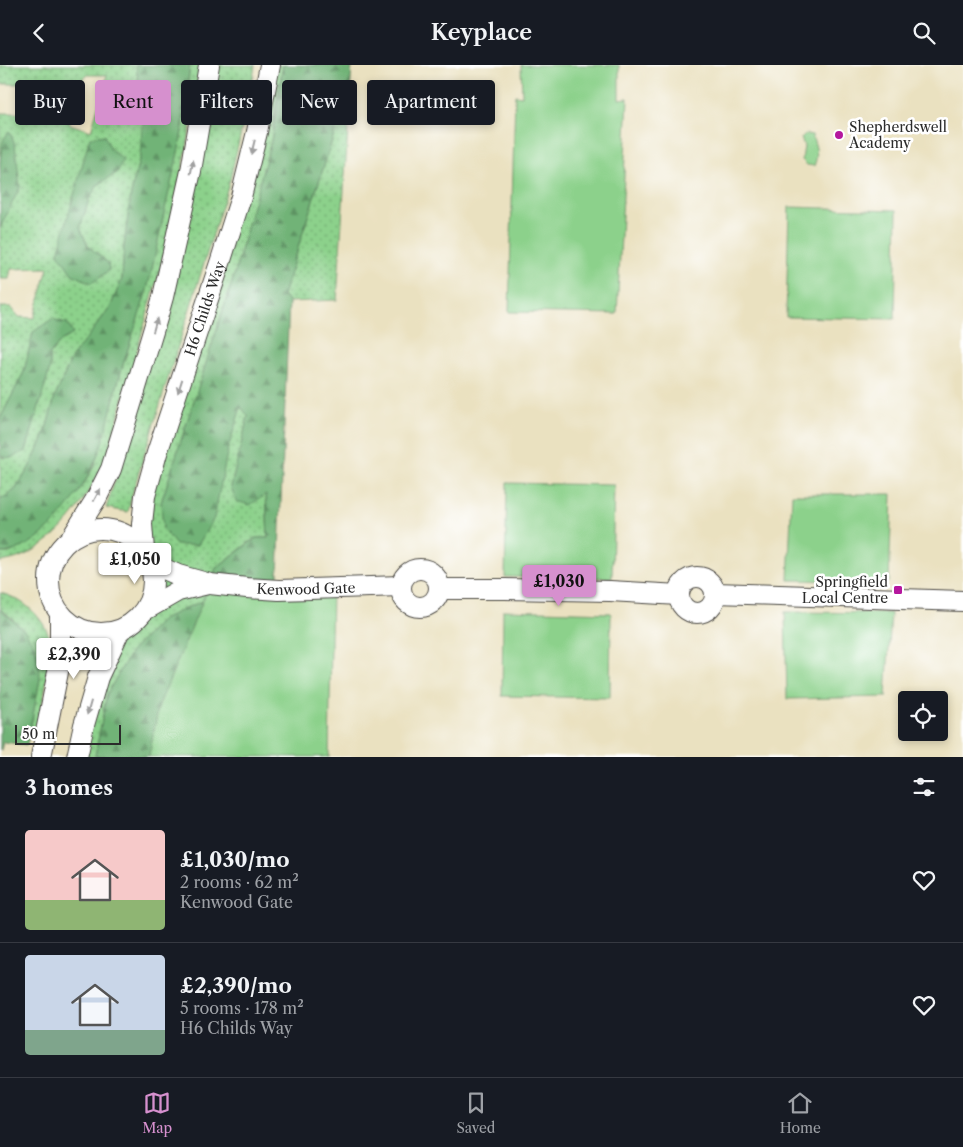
<!DOCTYPE html>
<html lang="en">
<head>
<meta charset="utf-8">
<style>
	body { margin:0; font-family:"Libre Caslon Text",serif; background:#242831; color:#f1f3f6; height:100vh; display:flex; flex-direction:column; font-size:19px; white-space:nowrap }
	* { box-sizing:border-box; margin:0 }
	p { font-size:16px; color:#9ea1a6 }
	.icon { flex:none; width:28px; height:28px; fill:none; stroke:currentColor; stroke-width:2; stroke-linecap:round; stroke-linejoin:round }
	.map { position:relative; height:692px; overflow:hidden }
	.side { display:flex; flex-direction:column; background:#171b24; flex:1 }
	.side>* { flex:none }
	.top-card { position:absolute; left:15px; top:15px; width:500px; height:45px; display:flex; gap:10px }
	.controls { position:absolute; left:898px; top:626px; display:grid; gap:10px }
	.controls a { display:grid; place-items:center; width:50px; height:50px; border-radius:5px; background:#171b24; box-shadow:0 2px 8px #0003; font-size:25px }
	.scale { position:absolute; left:15px; bottom:12px; width:106px; box-sizing:border-box; padding-left:5px; border:2px solid #2b2b2b; border-top:0; font-size:14px; line-height:18px; white-space:nowrap; color:#2b2b2b; -webkit-text-stroke:4px #fff; paint-order:stroke }
	.price { position:absolute; translate:-50% -42px; padding:0 11px; border-radius:5px; background:#fff; color:#222; font-size:16px; line-height:32px; filter:drop-shadow(0 1px 2px #0008) }
	.price::after { content:''; position:absolute; left:50%; top:30px; width:15px; height:11px; margin-left:-8px; background:inherit; clip-path:polygon(0 0,100% 0,50% 100%) }
	.price.current { background:#d690ce; color:#111 }
	ul { padding:0; list-style:none }
	li { display:flex; align-items:center; gap:15px; height:125px; padding:0 25px }
	li+li { border-top:1px solid #363941 }
	li span { display:grid; place-items:center; flex:none; width:140px; height:100px; border-radius:5px; color:#555 }
	li>.icon { margin-inline-start:auto }
	span .icon { width:60px; height:60px; fill:#fffc; stroke-width:1 }
	li b { font-size:21px }
	h2 { display:flex; justify-content:space-between; align-items:center; height:60px; padding:0 25px; font-size:21px }
	.tag { padding:0 18px; border-radius:5px; background:#171b24; box-shadow:0 2px 8px #0003; font-size:18px; line-height:45px }
	.tag.current { background:#d690ce; color:#111 }
	header { display:flex; justify-content:space-between; align-items:center; height:65px; padding:0 25px; background:#171b24; font-size:22px; font-weight:600 }
	.dock { display:flex; justify-content:space-around; align-items:center; height:70px; border-top:1px solid #363941; background:#171b24; font-size:14px; color:#9ea1a6 }
	.dock a { display:grid; justify-items:center; gap:2px }
	.dock .current { color:#d690ce }
	.map>svg:first-child { display:block }
</style>
</head>
<body>
<header><svg class="icon" aria-label="back" viewBox="0 0 24 24"><path d="M15 5l-7 7 7 7"/></svg>Keyplace<svg class="icon" aria-label="search" viewBox="0 0 24 24"><circle cx="10" cy="10" r="6"/><path d="M15 15l6 6"/></svg></header>
<div class="map">
<svg width="963" height="692" viewBox="0 0 963 692">
	<defs>
		<pattern id="grass-dots" width="8" height="8" patternUnits="userSpaceOnUse" patternTransform="scale(1.25)"><rect width="8" height="8" fill="#8cd18b"/><path d="M2 2h.1M6 6h.1" fill="none" stroke="#73aa72" stroke-width="1.8" stroke-linecap="round"/></pattern>
		<pattern id="forest-firs" width="22" height="20" patternUnits="userSpaceOnUse" patternTransform="scale(1.25)"><rect width="22" height="20" fill="#71b377"/><path d="M5 1l3.5 6h-7zM16 11l3.5 6h-7z" fill="#5d9262"/></pattern>
	</defs>
	<rect width="100%" height="100%" fill="#fff"/>
	<filter id="ink" filterUnits="userSpaceOnUse"><feTurbulence type="fractalNoise" baseFrequency=".02" numOctaves="2"/><feDisplacementMap in="SourceGraphic" scale="10" xChannelSelector="R" yChannelSelector="G"/><feConvolveMatrix kernelMatrix="1 2 1 2 8 2 1 2 1" color-interpolation-filters="sRGB"/></filter>
	<filter id="wash" filterUnits="userSpaceOnUse"><feTurbulence type="fractalNoise" baseFrequency=".0096" numOctaves="4" result="noise"/><feDisplacementMap in="SourceGraphic" scale="20" xChannelSelector="R" yChannelSelector="G"/><feGaussianBlur stdDeviation="1.12" result="paint"/><feColorMatrix in="noise" values="0 0 0 0 0 0 0 0 0 0 0 0 0 0 0 0 0 1.4 0 .05"/><feComposite in="paint" operator="in"/></filter>
	<g filter="url(#wash)">
		<rect width="100%" height="100%" fill="#eae1c0"/>
		<path fill="url(#grass-dots)" stroke="#5c7e5b" fill-rule="evenodd" d="M 0,0 L 136,0 L 143,54 L 140,91 L 131,129 L 124,181 L 122,214 L 110,243 L 72,292 L 55,332 L 44,372 L 29,403 L 15,425 L 0,435 L 0,390 L 4,393 L 26,385 L 50,303 L 50,289 L 62,275 L 33,267 L 24,307 L 0,354 L 0,242 L 11,242 L 19,252 L 34,253 L 48,203 L 11,204 L 9,214 L 0,214 L 0,163 L 2,160 L 0,97 L 0,48 L 68,49 L 70,59 L 91,66 L 107,10 L 88,10 L 77,19 L 0,19 ZM 111,85 L 118,107 L 98,119 L 89,134 L 80,163 L 88,181 L 108,198 L 109,205 L 98,214 L 58,188 Z
			M 190,0 L 201,0 L 187,83 L 160,205 L 107,391 C 91,429 62,474 23,491 C 16,494 8,496 0,497 L 0,488 L 9,488 L 29,478 L 43,468 L 84,419 L 94,401 L 107,358 L 122,303 L 147,224 L 183,61 Z
			M 215,0 L 255,0 L 252,20 L 230,115 L 134,423 L 128,447 L 106,443 L 135,352 Z
			M 270,0 L 283,0 L 271,76 L 234,211 L 161,438 L 228,383 L 241,341 L 248,351 L 231,422 L 266,428 L 268,473 L 255,473 L 216,503 L 203,536 L 183,544 L 161,556 L 131,587 L 107,629 L 95,691 L 100,692 L 77,692 L 120,565 L 134,557 L 145,545 L 152,529 L 154,513 L 142,459 Z
			M 346,31 L 350,31 L 337,235 L 289,237 L 283,230 Z
			M 0,528 C 23,533 45,553 51,577 C 51,581 51,585 52,589 L 37,666 L 30,665 L 40,614 L 13,554 L 0,544 Z"/>
		<path fill="url(#forest-firs)" stroke="#4e6f51" d="M 136,0 L 190,0 C 187,20 186,40 183,60 C 178,93 169,125 162,157 C 157,179 153,202 147,224 C 140,250 130,276 122,303 C 112,336 107,370 93,401 C 79,433 38,488 0,488 L 0,435 L 15,425 L 29,403 L 44,372 L 55,332 L 72,292 L 110,243 L 122,214 L 124,181 L 131,129 L 140,91 L 143,54 Z
			M 283,0 L 352,0 L 350,31 L 346,31 L 283,230 L 289,237 L 278,512 L 279,525 L 210,519 L 216,503 L 256,473 L 268,473 L 266,429 L 250,440 L 236,436 L 231,422 L 248,351 L 241,342 L 228,383 L 214,453 L 198,480 L 176,480 L 163,464 L 161,438 L 234,211 L 271,76 Z
			M 9,66 L 15,79 L 20,122 L 0,163 L 0,97 L 3,76 Z
			M 104,70 L 111,85 L 123,95 L 118,107 L 98,120 L 89,134 L 80,163 L 88,181 L 108,198 L 109,205 L 98,214 L 91,218 L 72,209 L 58,188 L 90,72 Z
			M 52,254 L 67,258 L 73,269 L 62,275 L 50,289 L 50,303 L 26,386 C 17,390 9,396 0,390 L 0,354 L 24,307 L 33,267 Z
			M 203,536 L 159,640 L 149,692 L 95,691 L 107,629 L 131,587 L 161,556 L 183,544 Z
			M 0,544 L 25,566 L 35,582 L 39,595 L 40,614 L 27,680 L 3,677 L 1,685 L 0,685 Z"/>
		<path fill="#8cd18b" stroke="#5c7e5b" d="M 521,0 L 619,0 L 619,34 L 628,33 L 617,249 L 509,247 L 515,30 L 522,31 Z
			M 805,69 L 812,70 C 816,82 819,89 814,101 L 807,100 L 802,95 L 804,81 L 801,73 Z
			M 789,142 L 897,145 L 895,254 L 786,252 Z
			M 507,418 L 614,420 L 612,513 L 505,512 Z
			M 792,429 L 892,429 L 889,517 L 788,515 Z
			M 210,519 L 332,524 L 329,692 L 149,692 L 159,640 Z
			M 503,545 L 611,548 L 610,633 L 502,631 Z
			M 785,547 L 891,548 L 886,632 L 787,634 Z"/>
	</g>
	<g filter="url(#ink)">
		<g fill="none" stroke-linecap="round" stroke-linejoin="round">
			<defs>
				<g id="minor">
					<circle cx="101" cy="516" r="52"/>
					<path d="M 72,472 L 96,434 L 111,404 L 132,336 L 157,253 L 163,232 L 191,106 L 209,0"/>
					<path id="s1" d="M 144,485 L 142,459 L 145,431 L 157,388 L 221,195 L 241,132 L 257,67 L 270,0"/>
					<path id="s2" d="M 151,498 L 178,510 L 210,519 L 247,523 L 279,525 L 401,521"/>
					<circle cx="420" cy="523" r="19"/>
					<circle cx="697" cy="530" r="18"/>
					<path d="M 439,524 L 505,524 L 610,526 L 679,530"/>
					<path d="M 715,528 L 963,536"/>
					<path d="M 145,545 L 178,526 L 208,519"/>
					<path d="M 41,692 L 60,597 L 60,550"/>
					<path d="M 77,692 L 84,660 L 98,612 L 120,565"/>
				</g>
			</defs>
			<use href="#minor" stroke="#484641" stroke-width="22"/>
			<use href="#minor" stroke="#fff" stroke-width="20"/>
		</g>
		<defs><path id="oneway-solid" d="M-6-.8H1V-3.2L6.5 0L1 3.2V.8H-6Z" transform="scale(1.25)"/></defs>
		<g fill="#a0a0a0">
			<use href="#oneway-solid" transform="translate(253 82) rotate(104)"/>
			<use href="#oneway-solid" transform="translate(192 102) rotate(-79)"/>
			<use href="#oneway-solid" transform="translate(155 260) rotate(-74)"/>
			<use href="#oneway-solid" transform="translate(180 321) rotate(108)"/>
			<use href="#oneway-solid" transform="translate(97 430) rotate(-62)"/>
			<use href="#oneway-solid" transform="translate(89 643) rotate(106)"/>
		</g>
	</g>
	<g fill="#b5179e" stroke="#fff" stroke-width="2">
		<circle cx="839" cy="70" r="5"/>
		<rect x="893" y="520" width="10" height="10" rx="2.5"/>
	</g>
	<g text-anchor="middle" dominant-baseline="central" stroke-width="5" stroke-linejoin="round" paint-order="stroke">
		<g font-size="14" fill="#2b2b2b" stroke="#fff" text-anchor="start">
			<text x="849" y="62">Shepherdswell<tspan x="849" dy="16">Academy</tspan></text>
			<text x="888" y="517" text-anchor="end">Springfield<tspan x="888" dy="16">Local Centre</tspan></text>
		</g>
		<g font-size="14" fill="#2b2b2b" stroke="#fff">
			<text stroke="none"><textPath href="#s1" startOffset="251">H6 Childs Way</textPath></text>
			<text stroke="none"><textPath href="#s2" startOffset="159">Kenwood Gate</textPath></text>
		</g>
	</g>
</svg>
<div class="controls">
<a><svg class="icon" aria-label="locate" viewBox="0 0 24 24"><circle cx="12" cy="12" r="6"/><path d="M12 2v4M12 18v4M2 12h4M18 12h4"/></svg></a>
</div>
<div class="scale">50 m</div>
<b class="price" style="left:135px;top:520px">£1,050</b>
<b class="price current" style="left:559px;top:542px">£1,030</b>
<b class="price" style="left:74px;top:615px">£2,390</b>
<div class="top-card">
<a class="tag">Buy</a>
<a class="tag current">Rent</a>
<a class="tag">Filters</a>
<a class="tag">New</a>
<a class="tag">Apartment</a>
</div>
</div>
<section class="side">
<h2>3 homes<svg class="icon" aria-label="filters" viewBox="0 0 24 24"><path d="M4 7h16M4 17h16"/><circle cx="9" cy="7" r="2"/><circle cx="15" cy="17" r="2"/></svg></h2>
<ul>
<li><span style="background:linear-gradient(#f6c9c9 70%,#8fb573 0)"><svg class="icon" aria-label="home" viewBox="0 0 24 24"><path d="M3 11l9-7 9 7M6 9v11h12V9"/></svg></span><div><b>£1,030/mo</b><p>2 rooms · 62 m²</p><p>Kenwood Gate</p></div><svg class="icon" aria-label="heart" viewBox="0 0 24 24"><path d="M12 20l-8-8c-3-5 5-10 8-4 3-6 11-1 8 4z"/></svg></li>
<li><span style="background:linear-gradient(#c9d6e8 75%,#7fa58c 0)"><svg class="icon" aria-label="home" viewBox="0 0 24 24"><path d="M3 11l9-7 9 7M6 9v11h12V9"/></svg></span><div><b>£2,390/mo</b><p>5 rooms · 178 m²</p><p>H6 Childs Way</p></div><svg class="icon" aria-label="heart" viewBox="0 0 24 24"><path d="M12 20l-8-8c-3-5 5-10 8-4 3-6 11-1 8 4z"/></svg></li>
</ul>
</section>
<nav class="dock">
<a class="current"><svg class="icon" aria-label="map" viewBox="0 0 24 24"><path d="M3 6l6-2 6 2 6-2v14l-6 2-6-2-6 2zM9 4v14M15 6v14"/></svg>Map</a>
<a><svg class="icon" aria-label="saved" viewBox="0 0 24 24"><path d="M7 4h10v16l-5-4-5 4z"/></svg>Saved</a>
<a><svg class="icon" aria-label="home" viewBox="0 0 24 24"><path d="M3 11l9-7 9 7M6 9v11h12V9"/></svg>Home</a>
</nav>
</body>
</html>
